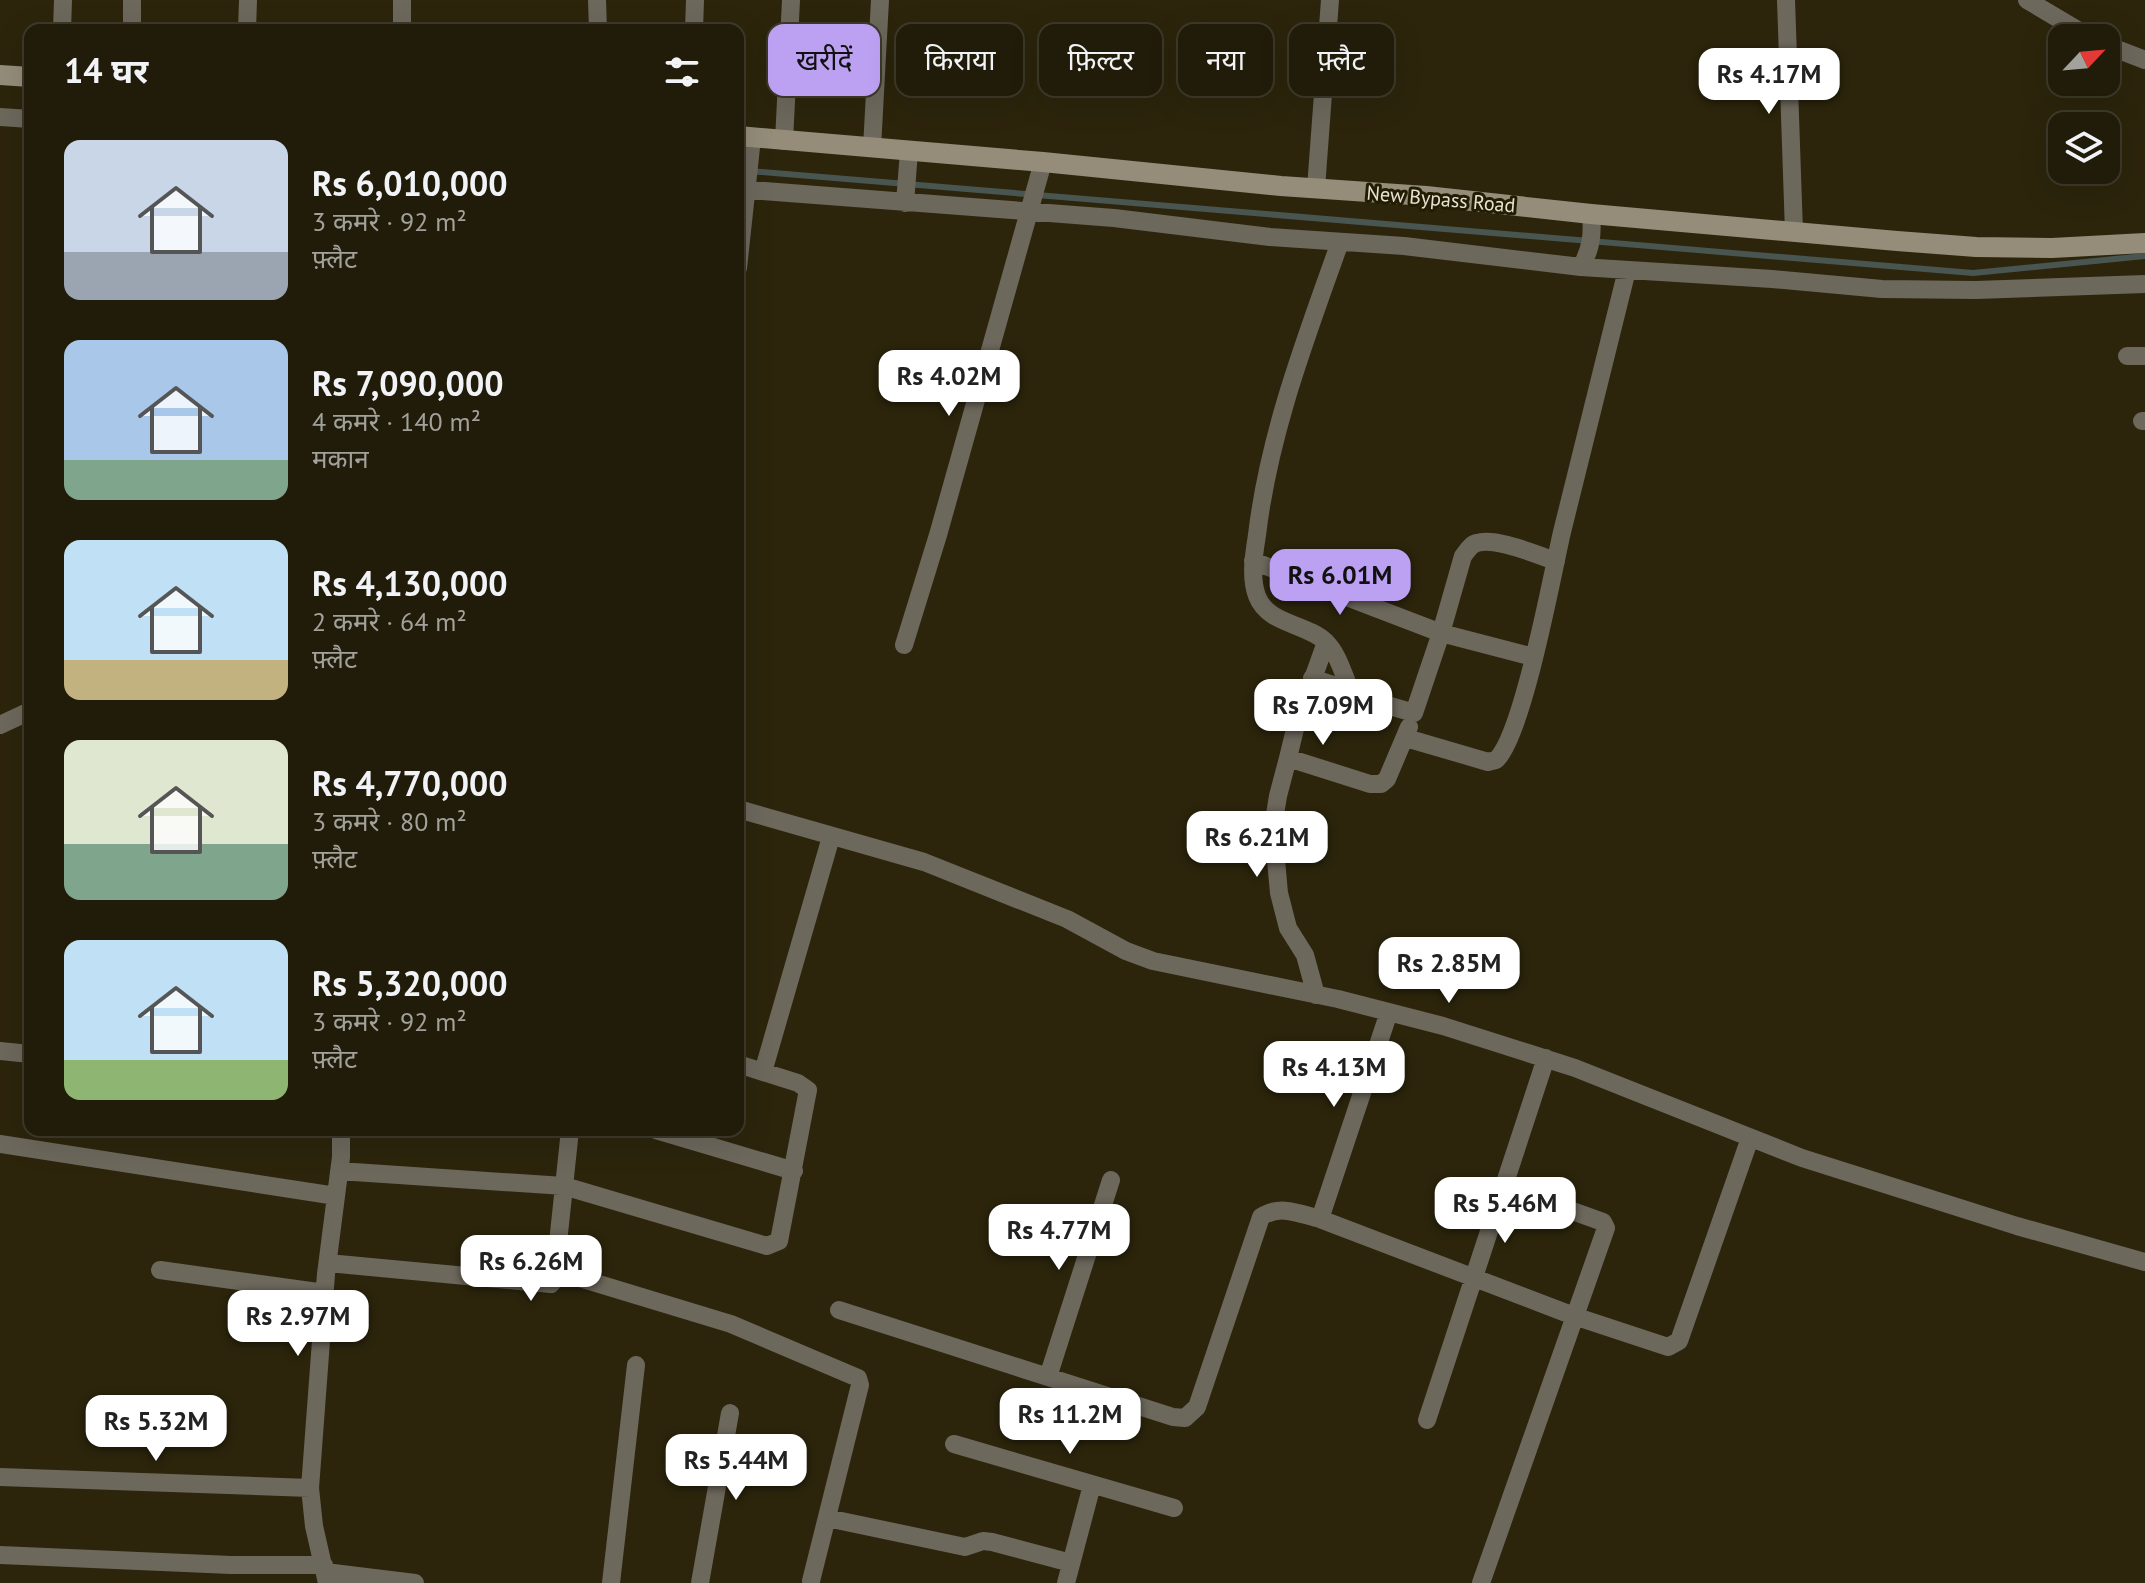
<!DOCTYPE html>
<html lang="hi">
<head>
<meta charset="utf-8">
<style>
	body { margin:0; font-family:"PT Sans","Noto Sans Devanagari",sans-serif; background:#292512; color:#f1f3f6; height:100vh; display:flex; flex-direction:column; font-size:30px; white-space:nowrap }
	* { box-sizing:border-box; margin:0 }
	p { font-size:26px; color:#a2a19c }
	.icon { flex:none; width:44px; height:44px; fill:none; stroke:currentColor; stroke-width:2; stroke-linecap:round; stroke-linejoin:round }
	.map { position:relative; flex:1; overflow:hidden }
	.drawer { position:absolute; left:24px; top:24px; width:720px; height:1112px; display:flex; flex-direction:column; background:#211c09; border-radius:16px; box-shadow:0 8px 32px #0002,0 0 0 2px #3e3a2a }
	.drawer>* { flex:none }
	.banner { position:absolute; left:768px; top:24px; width:760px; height:72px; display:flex; gap:16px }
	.needle { width:52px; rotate:64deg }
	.controls { position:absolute; left:2048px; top:24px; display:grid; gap:16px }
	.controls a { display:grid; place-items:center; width:72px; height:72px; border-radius:16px; background:#211c09; box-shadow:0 8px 32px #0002,0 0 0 2px #3e3a2a; font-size:40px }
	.price { position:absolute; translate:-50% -68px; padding:0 18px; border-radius:16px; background:#fff; color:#222; font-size:26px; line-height:52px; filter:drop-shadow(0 2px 4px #0008) }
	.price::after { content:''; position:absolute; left:50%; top:48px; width:24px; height:18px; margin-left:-12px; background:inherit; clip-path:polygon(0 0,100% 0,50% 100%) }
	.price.current { background:#bca0f2; color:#111 }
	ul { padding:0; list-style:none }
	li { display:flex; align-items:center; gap:24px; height:200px; padding:0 40px }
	li span { display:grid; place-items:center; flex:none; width:224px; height:160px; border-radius:16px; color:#555 }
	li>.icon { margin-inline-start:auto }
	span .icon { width:96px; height:96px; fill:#fffc; stroke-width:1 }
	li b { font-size:34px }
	h2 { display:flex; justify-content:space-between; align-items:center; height:96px; padding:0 40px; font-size:34px }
	.tag { padding:0 28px; border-radius:16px; background:#211c09; box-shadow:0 8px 32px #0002,0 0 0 2px #3e3a2a; font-size:28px; line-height:72px }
	.tag.current { background:#bca0f2; color:#111 }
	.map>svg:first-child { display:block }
</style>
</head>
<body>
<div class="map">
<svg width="2145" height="1583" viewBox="0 0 2145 1583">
	<rect width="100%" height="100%" fill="#2c250c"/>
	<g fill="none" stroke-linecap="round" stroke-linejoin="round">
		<path stroke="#495551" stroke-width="6" d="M 738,170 L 1973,273 L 2145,256"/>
		<path stroke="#6d685c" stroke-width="18" d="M 597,0 L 598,30
			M 1786,0 L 1794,232
			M 2027,0 L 2091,38
			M 62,30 L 63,0
			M 132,30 L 132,0
			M 247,30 L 248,0
			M 402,30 L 402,0
			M 694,30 L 695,0
			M 2106,45 L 2145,60
			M 0,117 L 30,119
			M 784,141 L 791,0
			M 872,148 L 880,0
			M 1316,188 L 1330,0
			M 738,189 L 1114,218 L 1270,237 L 1404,246 L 1581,267 C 1591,249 1593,235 1591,214
			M 905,203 L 909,151
			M 1340,242 C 1306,338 1269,433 1257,535 C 1254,554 1250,577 1257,596 C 1268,625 1306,623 1326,642 C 1339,655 1343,675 1351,691 L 1373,701 L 1414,713 L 1441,633 L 1463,556 C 1467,551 1471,544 1477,543 C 1496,537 1537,555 1556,561
			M 1581,267 L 1772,279 L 1882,289 L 1976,290 L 2145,284
			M 738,268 L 752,138
			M 2127,356 L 2145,356
			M 2142,421 L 2145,421
			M 1253,561 L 1441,633 L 1533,657
			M 1326,642 L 1295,729 L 1288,758 L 1370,784 L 1381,784 L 1387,779 L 1409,727
			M 904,645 L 938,535 L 1043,162
			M 1312,678 L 1351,691
			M 0,725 L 30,711
			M 1406,738 L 1488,762 L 1496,760 C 1523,735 1552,575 1562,532 C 1583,444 1605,357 1627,270
			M 1288,758 L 1278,796 L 1273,827 L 1279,893 L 1288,928 L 1305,955 L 1316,995
			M 738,809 L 924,862 L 1067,919 L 1126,951 L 1153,961 L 1338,999 L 1443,1026 L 1575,1068 L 1802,1158 L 2017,1226 L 2145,1262
			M 0,1051 L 30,1054
			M 763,1072 L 831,837
			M 656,1130 L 794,1171
			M 0,1144 L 336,1196
			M 339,1171 L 564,1186 L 767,1246 L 779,1241 L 808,1090 L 798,1083 L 738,1064
			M 1320,1219 L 1389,1012
			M 328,1263 L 551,1284 L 554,1280 L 570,1130
			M 160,1270 L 325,1293
			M 556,1271 L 731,1324 L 858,1378 L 860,1385 L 811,1581
			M 839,1310 L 1173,1417 L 1185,1418 L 1197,1407 L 1261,1217 C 1280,1204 1300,1214 1320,1219 L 1574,1316 L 1668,1347 L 1679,1341 L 1750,1138
			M 1048,1377 L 1111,1180
			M 1427,1420 L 1546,1058
			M 954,1444 L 1174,1508
			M 0,1477 L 310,1488
			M 827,1518 L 965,1547 L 983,1541 L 992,1542 L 1071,1563
			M 0,1555 L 231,1565 L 324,1565
			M 325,1572 L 415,1583
			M 327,1583 L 314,1526 L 310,1488 L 326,1274 L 341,1157 L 341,1130
			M 611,1583 L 636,1365
			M 700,1583 L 730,1413
			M 1066,1583 L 1092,1485
			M 1481,1583 L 1606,1228 L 1603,1222 L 1503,1186"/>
		<path stroke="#958d7a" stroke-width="20" d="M 0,75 L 30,77
			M 738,136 L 1043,162 L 1281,186 L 1426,196 L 1591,214 L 1897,241 L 1976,247 L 2052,248 L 2145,243"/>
	</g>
	<g text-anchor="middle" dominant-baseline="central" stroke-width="6" stroke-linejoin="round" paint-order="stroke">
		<g font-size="20" fill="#e6e2d3" stroke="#221c03">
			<text transform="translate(1441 199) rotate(5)">New Bypass Road</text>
		</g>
	</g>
</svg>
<div class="controls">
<a><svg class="needle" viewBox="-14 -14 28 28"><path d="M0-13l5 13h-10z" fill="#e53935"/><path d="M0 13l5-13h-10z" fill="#a2a19c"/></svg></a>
<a><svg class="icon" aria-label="layers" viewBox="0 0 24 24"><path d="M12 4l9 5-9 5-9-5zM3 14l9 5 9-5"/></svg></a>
</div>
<b class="price" style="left:1769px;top:116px">Rs 4.17M</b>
<b class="price" style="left:949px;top:418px">Rs 4.02M</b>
<b class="price current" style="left:1340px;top:617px">Rs 6.01M</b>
<b class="price" style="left:1323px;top:747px">Rs 7.09M</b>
<b class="price" style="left:1257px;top:879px">Rs 6.21M</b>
<b class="price" style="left:1449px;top:1005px">Rs 2.85M</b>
<b class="price" style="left:1334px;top:1109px">Rs 4.13M</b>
<b class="price" style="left:1505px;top:1245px">Rs 5.46M</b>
<b class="price" style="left:1059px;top:1272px">Rs 4.77M</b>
<b class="price" style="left:531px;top:1303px">Rs 6.26M</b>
<b class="price" style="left:298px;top:1358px">Rs 2.97M</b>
<b class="price" style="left:1070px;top:1456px">Rs 11.2M</b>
<b class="price" style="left:156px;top:1463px">Rs 5.32M</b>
<b class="price" style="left:736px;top:1502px">Rs 5.44M</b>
<div class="banner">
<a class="tag current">खरीदें</a>
<a class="tag">किराया</a>
<a class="tag">फ़िल्टर</a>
<a class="tag">नया</a>
<a class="tag">फ़्लैट</a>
</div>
<section class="drawer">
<h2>14 घर<svg class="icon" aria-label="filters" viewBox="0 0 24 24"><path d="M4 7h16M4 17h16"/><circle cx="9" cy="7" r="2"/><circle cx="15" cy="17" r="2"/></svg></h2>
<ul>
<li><span style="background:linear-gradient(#c9d6e8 70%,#9aa5b1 0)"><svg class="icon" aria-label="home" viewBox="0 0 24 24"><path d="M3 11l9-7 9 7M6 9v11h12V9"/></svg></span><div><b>Rs 6,010,000</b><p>3 कमरे · 92 m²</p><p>फ़्लैट</p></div></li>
<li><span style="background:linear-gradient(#a9c7e8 75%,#7fa58c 0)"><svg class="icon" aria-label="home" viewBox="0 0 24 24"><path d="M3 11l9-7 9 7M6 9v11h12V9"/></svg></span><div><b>Rs 7,090,000</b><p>4 कमरे · 140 m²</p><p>मकान</p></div></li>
<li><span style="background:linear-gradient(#bfe0f5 75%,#c2b280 0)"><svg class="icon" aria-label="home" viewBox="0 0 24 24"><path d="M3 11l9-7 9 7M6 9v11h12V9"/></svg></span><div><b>Rs 4,130,000</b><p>2 कमरे · 64 m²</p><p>फ़्लैट</p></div></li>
<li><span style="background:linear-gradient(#dfe7d0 65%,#7fa58c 0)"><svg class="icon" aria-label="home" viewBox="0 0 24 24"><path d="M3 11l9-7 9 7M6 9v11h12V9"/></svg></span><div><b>Rs 4,770,000</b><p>3 कमरे · 80 m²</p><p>फ़्लैट</p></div></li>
<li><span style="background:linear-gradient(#bfe0f5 75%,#8fb573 0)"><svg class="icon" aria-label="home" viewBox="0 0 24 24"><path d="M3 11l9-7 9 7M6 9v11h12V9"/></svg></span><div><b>Rs 5,320,000</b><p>3 कमरे · 92 m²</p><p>फ़्लैट</p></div></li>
</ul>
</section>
</div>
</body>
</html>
